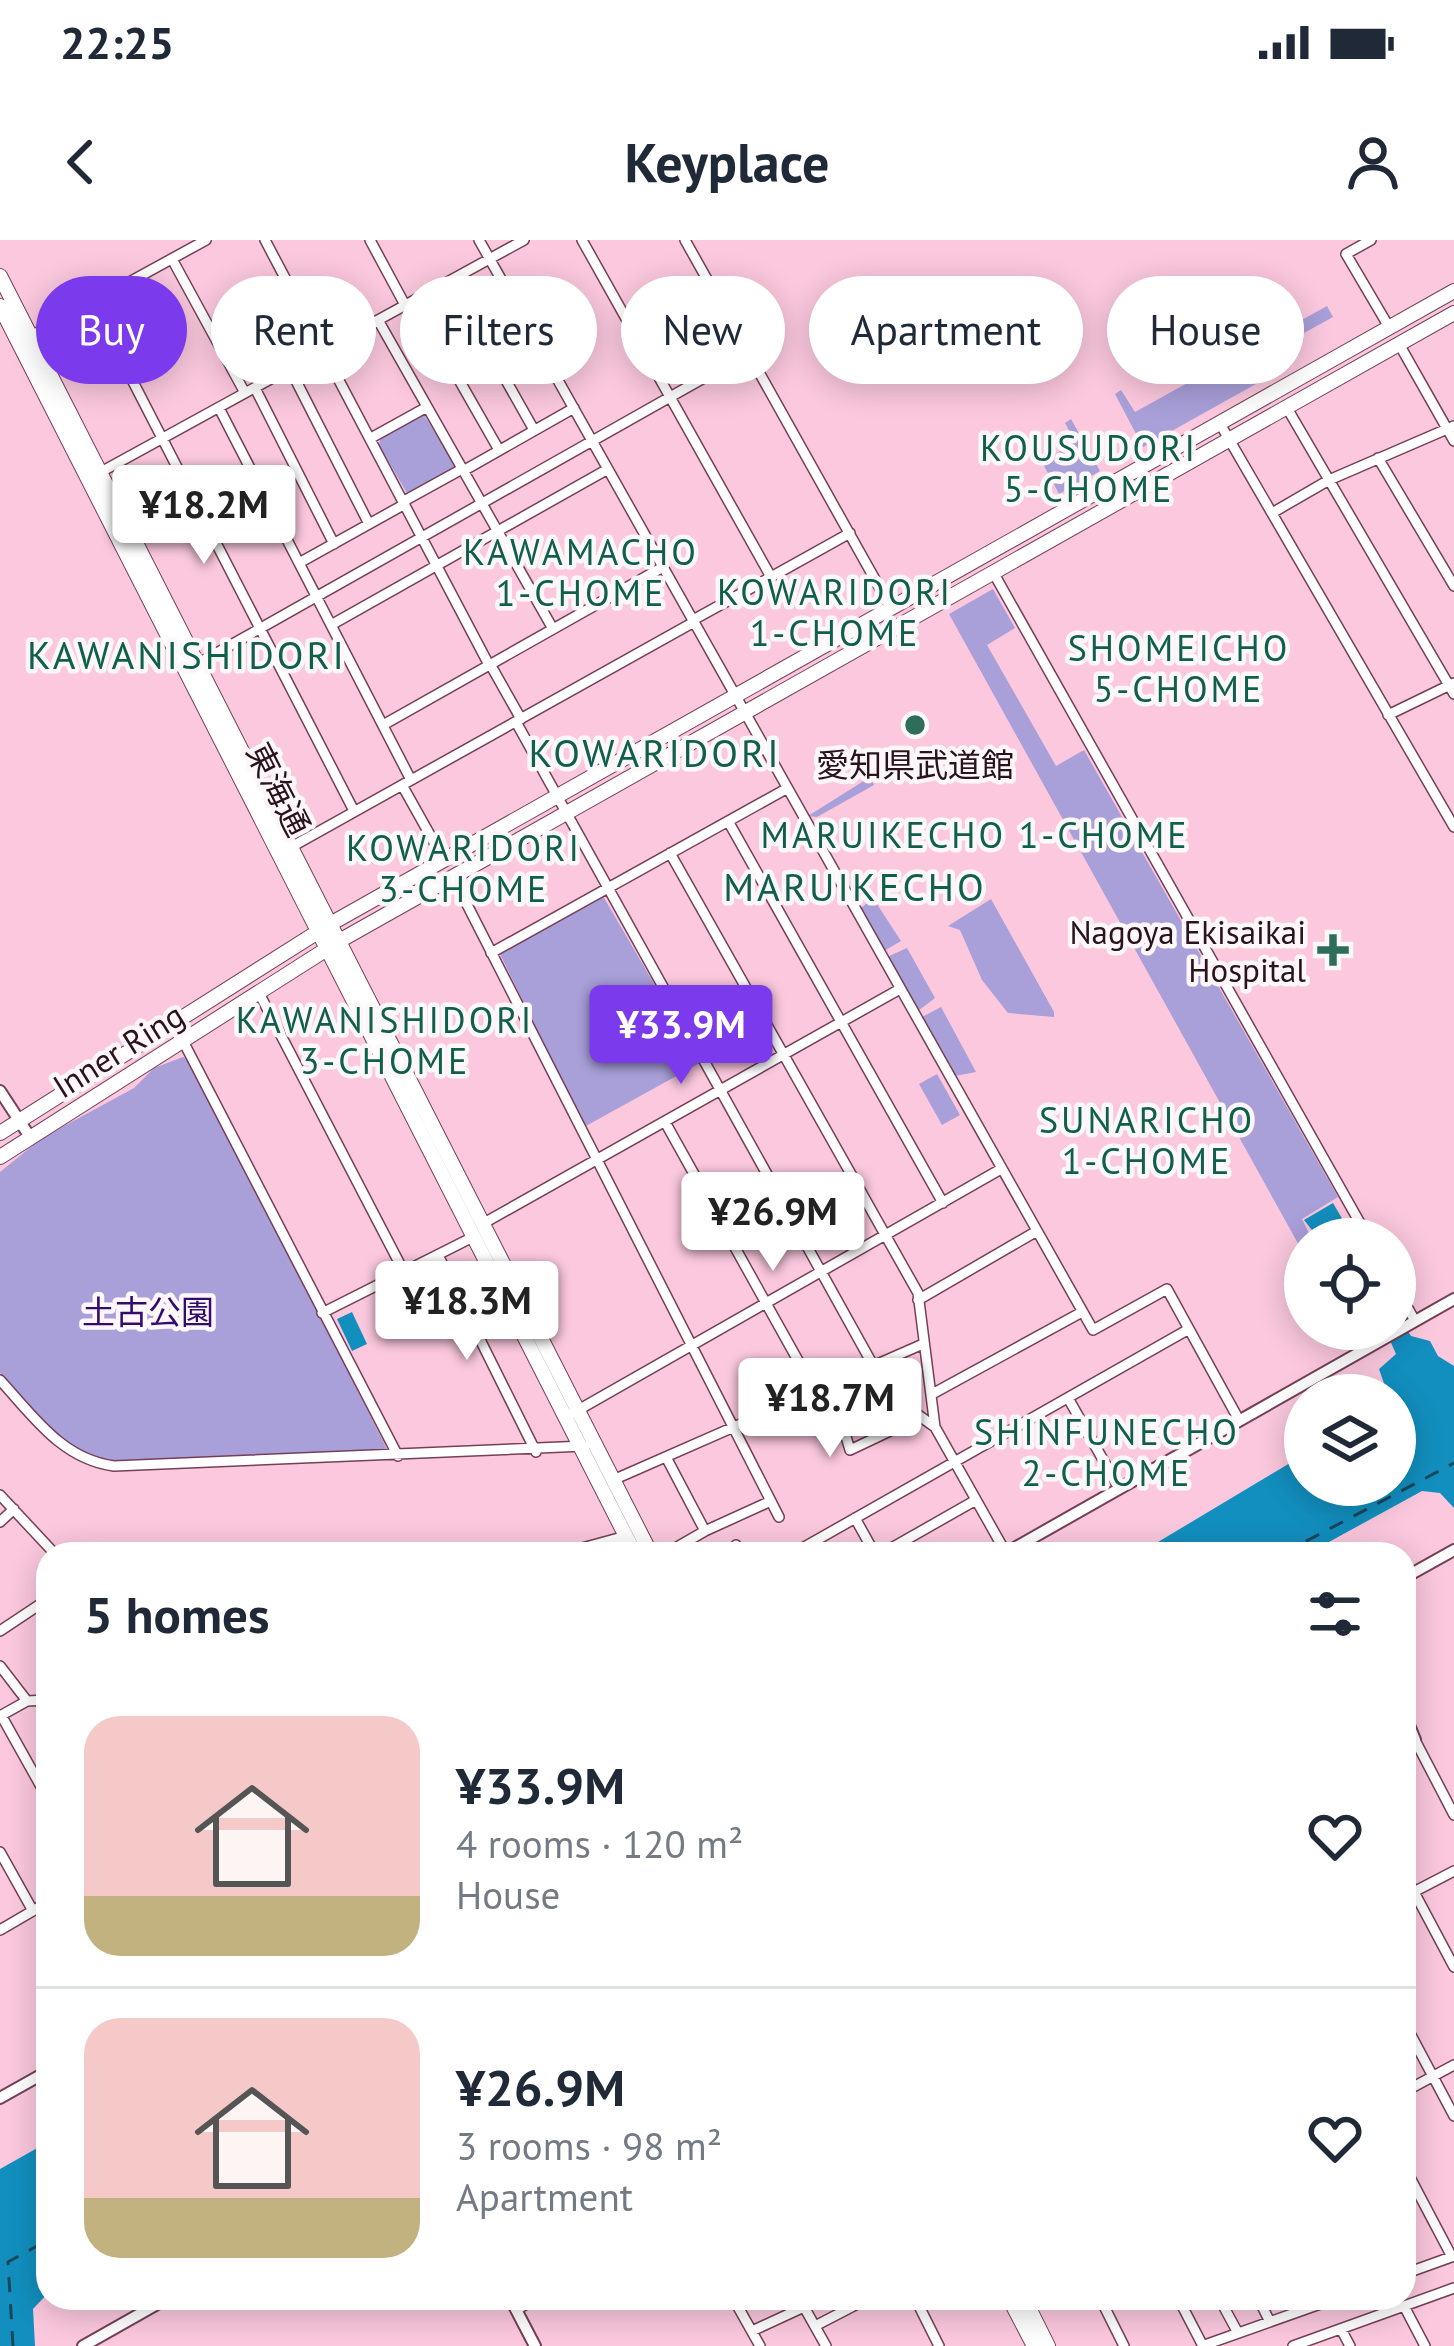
<!DOCTYPE html>
<html lang="en">
<head>
<meta charset="utf-8">
<style>
	body { margin:0; font-family:"PT Sans","Noto Sans JP",sans-serif; background:#f2f2f3; color:#1f2937; height:100vh; display:flex; flex-direction:column; font-size:45px; white-space:nowrap }
	* { box-sizing:border-box; margin:0 }
	p { font-size:39px; color:#747a83 }
	.icon { flex:none; width:66px; height:66px; fill:none; stroke:currentColor; stroke-width:2; stroke-linecap:round; stroke-linejoin:round }
	.map { position:relative; flex:1; overflow:hidden }
	.side { position:absolute; left:36px; top:1302px; width:1380px; height:768px; display:flex; flex-direction:column; background:#fff; border-radius:36px; box-shadow:0 6px 30px #0003 }
	.side>* { flex:none }
	.top-card { position:absolute; left:36px; top:36px; width:1383px; height:108px; display:flex; gap:24px }
	.buttons { position:absolute; left:1284px; top:978px; display:grid; gap:24px }
	.buttons a { display:grid; place-items:center; width:132px; height:132px; border-radius:50%; background:#fff; box-shadow:0 6px 30px #0003; font-size:60px }
	.price { position:absolute; translate:-50% -102px; padding:0 27px; border-radius:12px; background:#fff; color:#222; font-size:39px; line-height:78px; filter:drop-shadow(0 3px 6px #0008) }
	.price::after { content:''; position:absolute; left:50%; top:72px; width:36px; height:27px; margin-left:-18px; background:inherit; clip-path:polygon(0 0,100% 0,50% 100%) }
	.price.selected { background:#7c3aed; color:#fff }
	ul { padding:0; list-style:none }
	li { display:flex; align-items:center; gap:36px; height:300px; padding:0 48px }
	li+li { border-top:3px solid #e0e1e3 }
	li span { display:grid; place-items:center; flex:none; width:336px; height:240px; border-radius:36px; color:#555 }
	li>.icon { margin-inline-start:auto }
	span .icon { width:144px; height:144px; fill:#fffc; stroke-width:1 }
	li b { font-size:51px }
	h2 { display:flex; justify-content:space-between; align-items:center; height:144px; padding:0 48px; font-size:51px }
	.pill { padding:0 42px; border-radius:54px; background:#fff; box-shadow:0 6px 30px #0003; font-size:42px; line-height:108px }
	.pill.selected { background:#7c3aed; color:#fff }
	.status { display:flex; justify-content:space-between; align-items:center; height:84px; padding:0 60px; background:#fff; direction:ltr }
	.status svg { height:33px; fill:currentColor }
	header { display:flex; justify-content:space-between; align-items:center; height:156px; padding:0 48px; background:#fff; font-size:54px; font-weight:800 }
	.map>svg:first-child { display:block }
</style>
</head>
<body>
<div class="status"><b>22:25</b><svg viewBox="0 0 49 12"><path d="M0 12V9h3v3zM5 12V6h3v6zM10 12V3h3v9zM15 12V0h3v12zM26 1h20v11H26zM47 4h2v5h-2z"/></svg></div>
<header><svg class="icon" aria-label="back" viewBox="0 0 24 24"><path d="M15 5l-7 7 7 7"/></svg>Keyplace<svg class="icon" aria-label="person" viewBox="0 0 24 24"><circle cx="12" cy="8" r="4"/><path d="M4 21q1-7 8-7t8 7"/></svg></header>
<div class="map">
<svg width="1454" height="2106" viewBox="0 0 1454 2106">
	<rect width="100%" height="100%" fill="#fbc8dd"/>
	<path fill="#a99fd9" d="M 1327,66 L 1333,77 L 1264,115 L 1274,134 L 1143,207 L 1115,154 L 1121,150 L 1135,172 Z
		M 423,173 L 456,227 L 408,255 L 379,205 L 381,196 Z
		M 1071,179 L 1100,231 L 1059,254 L 1042,222 L 1075,202 L 1065,183 Z
		M 993,349 L 1015,388 L 987,405 L 1056,526 L 1084,510 L 1338,957 L 1302,979 L 1312,999 L 1305,999 L 1305,1016 L 949,374 Z
		M 870,537 L 874,545 L 817,577 L 808,576 Z
		M 603,656 L 700,823 L 584,887 L 500,714 Z
		M 873,658 L 901,701 L 884,711 L 860,669 Z
		M 991,659 L 1054,772 L 1054,777 L 1008,773 L 982,740 L 960,690 L 948,686 Z
		M 907,708 L 935,758 L 918,771 L 887,717 Z
		M 941,767 L 976,832 L 955,836 L 922,777 Z
		M 183,817 L 192,821 L 388,1211 C 331,1214 125,1234 84,1215 C 50,1199 26,1161 0,1133 L 0,932 L 42,898 L 134,848 L 154,828 Z
		M 937,834 L 960,875 L 942,885 L 919,844 Z"/>
	<path fill="#128fbf" d="M 1333,963 L 1354,999 L 1319,999 L 1304,980 Z
		M 352,1072 L 367,1104 L 352,1111 L 337,1079 Z
		M 1395,1072 L 1411,1096 L 1430,1101 L 1438,1116 L 1454,1126 L 1454,1268 L 1440,1253 L 1422,1251 L 1307,1314 L 1138,1314 L 1305,1214 L 1305,1245 L 1395,1245 L 1395,1155 L 1388,1155 L 1379,1129 L 1396,1114 L 1385,1089 L 1395,1089 Z
		M 48,1902 L 48,2053 L 33,2069 L 35,2106 L 0,2106 L 0,1929 Z"/>
	<g fill="none" stroke-linecap="round" stroke-linejoin="round">
		<path stroke="#1a475c" stroke-width="3" stroke-dasharray="15 12" stroke-linecap="butt" d="M 1282,1314 L 1454,1223
			M 13,2106 L 8,2022 L 48,2000"/>
		<defs>
			<path id="minor" d="M 265,0 L 489,425
				M 370,0 L 405,65
				M 582,0 L 771,337 L 693,380
				M 685,0 L 891,368
				M 1371,0 L 1346,14 L 1389,87
				M 172,19 L 245,153
				M 450,41 L 534,190
				M 414,61 L 499,210
				M 92,62 L 354,571
				M 378,80 L 553,389
				M 31,96 L 206,0
				M 1399,104 L 1454,201
				M 290,129 L 369,284
				M 255,148 L 334,304
				M 219,168 L 411,540
				M 1287,168 L 1454,454
				M 1219,182 L 1454,587
				M 371,198 L 427,167
				M 1378,218 L 1454,346
				M 463,231 L 574,168
				M 101,232 L 524,0
				M 404,261 L 462,229
				M 1272,273 L 1329,240 L 1454,186
				M 299,323 L 405,264
				M 993,332 L 1369,999
				M 771,337 L 850,293
				M 694,382 L 1093,1090 L 1167,1049 L 1239,1180
				M 331,385 L 608,229
				M 199,423 L 748,113
				M 490,424 L 521,479
				M 1388,475 L 1454,443
				M 516,482 L 889,1154 L 935,1187
				M 383,485 L 663,327
				M 402,545 L 444,620
				M 728,581 L 943,963
				M 293,606 L 694,382 L 479,0
				M 670,613 L 918,1053 L 935,1187 L 1006,1313
				M 453,637 L 779,1277
				M 491,713 L 786,549
				M 259,753 L 404,1032
				M 183,801 L 398,1216
				M 665,882 L 815,1151
				M 484,983 L 900,749
				M 438,1015 L 536,1212
				M 1395,1045 L 1415,1081
				M 918,1060 L 1037,991
				M 322,1073 L 475,996
				M 0,1140 C 34,1177 62,1219 114,1226 L 585,1206
				M 934,1153 L 1082,1072
				M 1068,1158 L 1119,1248
				M 880,1171 L 890,1191 L 850,1210 L 844,1190 L 898,1160
				M 573,1173 L 1001,929
				M 666,1217 L 705,1291 L 771,1261
				M 613,1240 L 923,1104
				M 0,1255 L 55,1314
				M 855,1278 L 875,1314
				M 0,1282 L 14,1269
				M 736,1305 L 741,1314
				M 560,1314 L 626,1296
				M 665,1314 L 705,1291
				M 792,1314 L 1189,1089
				M 881,1314 L 976,1260
				M 0,1391 L 48,1359
				M 0,1426 L 27,1461
				M 1,1475 L 48,1559
				M 0,1476 L 27,1461 L 48,1460
				M 1404,1506 L 1415,1500 L 1454,1575
				M 0,1612 L 33,1671
				M 1404,1633 L 1454,1727
				M 1404,1657 L 1454,1631
				M 0,1690 L 48,1662
				M 1404,1782 L 1454,1876
				M 1404,1852 L 1454,1825
				M 1404,1926 L 1452,2017
				M 1404,2034 L 1454,2016
				M 733,2058 L 760,2106
				M 799,2058 L 826,2106
				M 915,2058 L 939,2106
				M 1100,2058 L 1124,2106
				M 1178,2058 L 1203,2106
				M 1219,2058 L 1238,2093
				M 1258,2058 L 1270,2082
				M 1404,2066 L 1425,2106
				M 516,2070 L 537,2058
				M 815,2086 L 869,2058
				M 1341,2089 L 1350,2106
				M 752,2091 L 804,2067
				M 1202,2106 L 1337,2058
				M 1293,2106 L 1454,2048"/>
			<path id="tertiary" d="M 0,851 L 30,897
				M 1004,1314 L 1454,1059
				M 1404,1338 L 1454,1310
				M 1404,1473 L 1415,1500
				M 0,1858 L 48,1831
				M 510,2058 L 535,2106
				M 83,2106 L 168,2058"/>
			<path id="primary" d="M 0,36 L 651,1314
				M 0,66 L 635,1314
				M 0,893 L 332,683 L 1454,51
				M 0,917 L 341,700 L 1454,73
				M 1009,2058 L 1034,2106
				M 1024,2058 L 1048,2106"/>
		</defs>
		<use href="#minor" stroke="#753f58" stroke-width="12"/>
		<use href="#tertiary" stroke="#753f58" stroke-width="14"/>
		<use href="#primary" stroke="#753f58" stroke-width="16"/>
		<use href="#minor" stroke="#fff" stroke-width="9"/>
		<use href="#tertiary" stroke="#fff" stroke-width="10"/>
		<use href="#primary" stroke="#fff" stroke-width="14"/>
	</g>
	<g fill="#2d6d5a" stroke="#fef7fa" stroke-width="4.5">
		<circle cx="915" cy="485" r="12"/>
		<path d="M1327 692h12v12h12v12h-12v12h-12v-12h-12v-12h12z"/>
	</g>
	<g text-anchor="middle" dominant-baseline="central" stroke-width="9" stroke-linejoin="round" paint-order="stroke">
		<g font-size="33" fill="#29131d" stroke="#fef7fa">
			<text x="915" y="524">愛知県武道館</text>
			<text x="1306" y="691" text-anchor="end">Nagoya Ekisaikai<tspan x="1306" dy="38">Hospital</tspan></text>
		</g>
		<g font-size="33" fill="#29131d" stroke="#fef7fa">
			<text transform="translate(279 549) rotate(63)">東海通</text>
			<text transform="translate(118 810) rotate(-32)">Inner Ring</text>
		</g>
		<g font-size="33" fill="#330c70" stroke="#fef7fa">
			<text x="148" y="1071">土古公園</text>
		</g>
		<g font-size="36" letter-spacing="3" fill="#0e5f4c" stroke="#fef7fa">
			<text x="1089" y="207">KOUSUDORI<tspan x="1089" dy="41">5-CHOME</tspan></text>
			<text x="581" y="311">KAWAMACHO<tspan x="581" dy="41">1-CHOME</tspan></text>
			<text x="835" y="351">KOWARIDORI<tspan x="835" dy="41">1-CHOME</tspan></text>
			<text x="1179" y="407">SHOMEICHO<tspan x="1179" dy="41">5-CHOME</tspan></text>
			<text x="975" y="594">MARUIKECHO 1-CHOME</text>
			<text x="464" y="607">KOWARIDORI<tspan x="464" dy="41">3-CHOME</tspan></text>
			<text x="385" y="779">KAWANISHIDORI<tspan x="385" dy="41">3-CHOME</tspan></text>
			<text x="1147" y="879">SUNARICHO<tspan x="1147" dy="41">1-CHOME</tspan></text>
			<text x="1107" y="1191">SHINFUNECHO<tspan x="1107" dy="41">2-CHOME</tspan></text>
		</g>
		<g font-size="39" letter-spacing="3" fill="#0e5f4c" stroke="#fef7fa">
			<text x="187" y="414">KAWANISHIDORI</text>
			<text x="655" y="512">KOWARIDORI</text>
			<text x="855" y="646">MARUIKECHO</text>
		</g>
	</g>
</svg>
<div class="buttons">
<a><svg class="icon" aria-label="locate" viewBox="0 0 24 24"><circle cx="12" cy="12" r="6"/><path d="M12 2v4M12 18v4M2 12h4M18 12h4"/></svg></a>
<a><svg class="icon" aria-label="layers" viewBox="0 0 24 24"><path d="M12 4l9 5-9 5-9-5zM3 14l9 5 9-5"/></svg></a>
</div>
<b class="price" style="left:204px;top:327px">¥18.2M</b>
<b class="price selected" style="left:681px;top:847px">¥33.9M</b>
<b class="price" style="left:773px;top:1034px">¥26.9M</b>
<b class="price" style="left:467px;top:1123px">¥18.3M</b>
<b class="price" style="left:830px;top:1220px">¥18.7M</b>
<div class="top-card">
<a class="pill selected">Buy</a>
<a class="pill">Rent</a>
<a class="pill">Filters</a>
<a class="pill">New</a>
<a class="pill">Apartment</a>
<a class="pill">House</a>
</div>
<section class="side">
<h2>5 homes<svg class="icon" aria-label="filters" viewBox="0 0 24 24"><path d="M4 7h16M4 17h16"/><circle cx="9" cy="7" r="2"/><circle cx="15" cy="17" r="2"/></svg></h2>
<ul>
<li><span style="background:linear-gradient(#f6c9c9 75%,#c2b280 0)"><svg class="icon" aria-label="home" viewBox="0 0 24 24"><path d="M3 11l9-7 9 7M6 9v11h12V9"/></svg></span><div><b>¥33.9M</b><p>4 rooms · 120 m²</p><p>House</p></div><svg class="icon" aria-label="heart" viewBox="0 0 24 24"><path d="M12 20l-8-8c-3-5 5-10 8-4 3-6 11-1 8 4z"/></svg></li>
<li><span style="background:linear-gradient(#f6c9c9 75%,#c2b280 0)"><svg class="icon" aria-label="home" viewBox="0 0 24 24"><path d="M3 11l9-7 9 7M6 9v11h12V9"/></svg></span><div><b>¥26.9M</b><p>3 rooms · 98 m²</p><p>Apartment</p></div><svg class="icon" aria-label="heart" viewBox="0 0 24 24"><path d="M12 20l-8-8c-3-5 5-10 8-4 3-6 11-1 8 4z"/></svg></li>
</ul>
</section>
</div>
</body>
</html>
